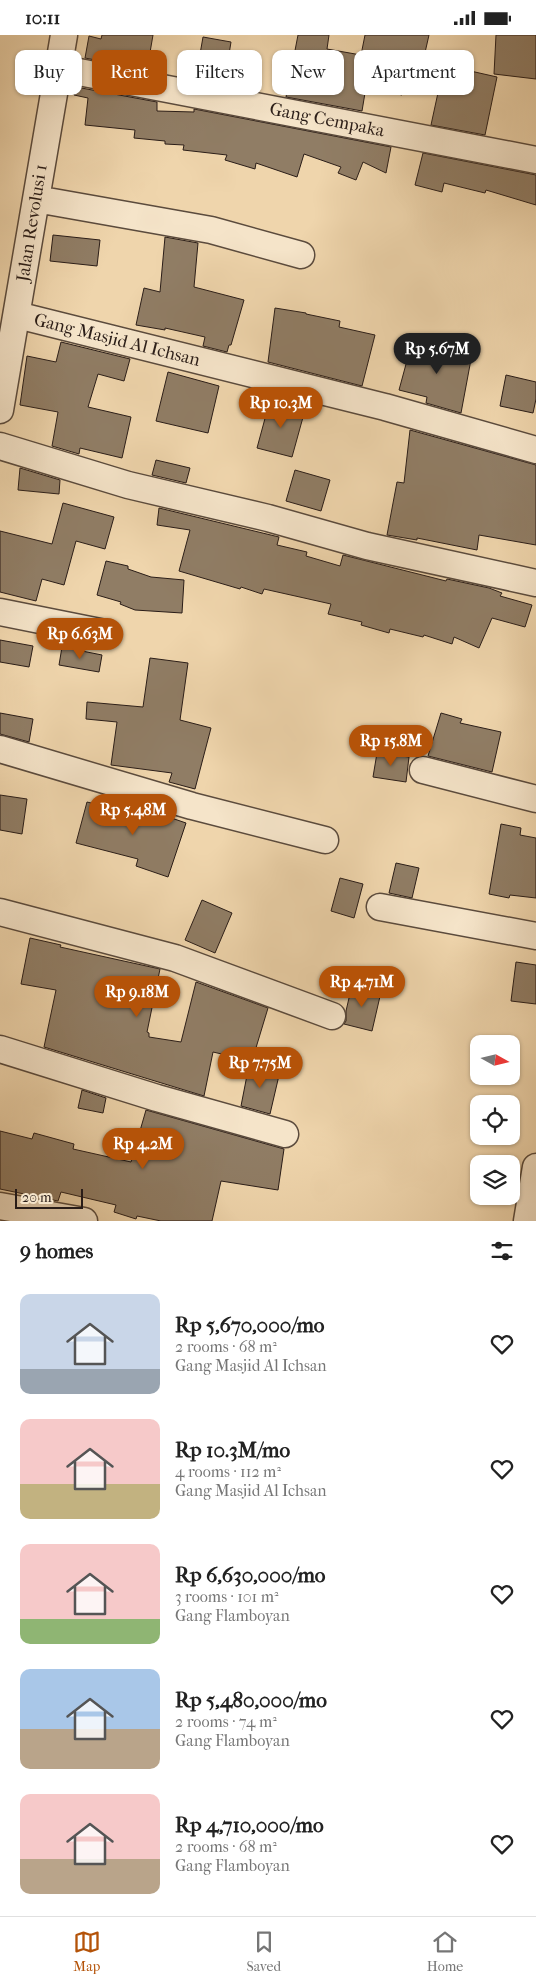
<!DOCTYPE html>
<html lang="en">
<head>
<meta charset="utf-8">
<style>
	body { margin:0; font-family:"IM FELL French Canon",serif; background:#f6f6f6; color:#222; height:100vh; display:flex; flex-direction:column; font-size:19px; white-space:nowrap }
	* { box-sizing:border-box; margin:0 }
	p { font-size:16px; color:#767676 }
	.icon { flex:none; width:28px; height:28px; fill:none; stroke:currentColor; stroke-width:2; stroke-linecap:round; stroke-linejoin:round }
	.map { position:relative; height:1186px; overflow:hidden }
	.side { display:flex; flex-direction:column; background:#fff; flex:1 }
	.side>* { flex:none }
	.guide { position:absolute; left:15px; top:15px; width:506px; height:45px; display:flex; gap:10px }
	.needle { width:32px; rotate:98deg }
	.fabs { position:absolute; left:470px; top:1000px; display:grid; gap:10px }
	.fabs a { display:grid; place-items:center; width:50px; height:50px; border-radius:10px; background:#fff; box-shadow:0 1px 4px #0004; font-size:25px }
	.scale { position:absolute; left:15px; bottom:12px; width:68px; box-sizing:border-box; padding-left:5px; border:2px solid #2a1d18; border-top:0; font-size:14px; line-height:18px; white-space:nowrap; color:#2a1d18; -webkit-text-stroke:4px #f5e4c9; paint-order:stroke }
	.price { position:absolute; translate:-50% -42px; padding:0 11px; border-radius:18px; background:#b45309; color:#fff; font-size:16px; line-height:32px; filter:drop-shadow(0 1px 2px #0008) }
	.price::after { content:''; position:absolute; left:50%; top:30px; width:15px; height:11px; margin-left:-8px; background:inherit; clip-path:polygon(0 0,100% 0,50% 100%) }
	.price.selected { background:#222; color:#fff }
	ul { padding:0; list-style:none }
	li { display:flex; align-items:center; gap:15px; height:125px; padding:0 20px }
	li span { display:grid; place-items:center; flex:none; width:140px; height:100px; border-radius:10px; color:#555 }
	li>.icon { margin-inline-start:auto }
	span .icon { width:60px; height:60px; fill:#fffc; stroke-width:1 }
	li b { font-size:21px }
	h2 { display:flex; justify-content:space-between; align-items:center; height:60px; padding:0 20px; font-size:21px }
	.chip { padding:0 18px; border-radius:10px; background:#fff; box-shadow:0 1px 4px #0004; font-size:18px; line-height:45px }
	.chip.selected { background:#b45309; color:#fff }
	.status { display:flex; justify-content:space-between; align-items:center; height:35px; padding:0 25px; background:#fff; direction:ltr }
	.status svg { height:14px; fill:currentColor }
	.tab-bar { display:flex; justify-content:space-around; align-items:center; height:70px; border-top:1px solid #e0e0e0; background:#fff; font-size:14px; color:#767676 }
	.tab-bar a { display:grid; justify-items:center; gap:2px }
	.tab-bar .selected { color:#b45309 }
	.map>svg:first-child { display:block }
</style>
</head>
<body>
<div class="status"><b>10:11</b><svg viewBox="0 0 49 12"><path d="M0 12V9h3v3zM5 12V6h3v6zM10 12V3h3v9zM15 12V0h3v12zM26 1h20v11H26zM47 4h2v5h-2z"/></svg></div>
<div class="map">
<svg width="536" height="1186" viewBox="0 0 536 1186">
	<rect width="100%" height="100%" fill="#efd5ac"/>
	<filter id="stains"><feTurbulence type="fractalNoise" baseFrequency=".004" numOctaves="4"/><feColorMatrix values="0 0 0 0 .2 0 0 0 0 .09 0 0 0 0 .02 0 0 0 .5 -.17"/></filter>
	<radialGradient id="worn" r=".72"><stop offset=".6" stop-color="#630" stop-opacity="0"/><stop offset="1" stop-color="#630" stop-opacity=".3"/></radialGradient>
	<path fill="#907d65" stroke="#2a1d18" d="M 102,0 L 153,0 L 147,35 L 85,23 L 89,1 L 101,4 Z
		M 298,0 L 329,0 L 327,14 L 361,20 L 365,0 L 429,0 L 424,22 L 411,20 L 402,60 L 366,52 L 362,76 L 286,62 Z
		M 496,0 L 536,0 L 536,44 L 494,39 Z
		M 203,2 L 231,7 L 224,50 L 199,45 L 200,42 L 196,42 Z
		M 444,30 L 497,42 L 485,100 L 431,90 Z
		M 76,52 L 157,67 L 157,76 L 194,77 L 194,74 L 391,112 L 386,138 L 363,127 L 356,145 L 338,138 L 341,132 L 304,119 L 297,142 L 256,128 L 255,134 L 225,125 L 227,120 L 183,115 L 184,110 L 165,109 L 165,106 L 134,103 L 135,95 L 85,90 L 88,63 L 74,60 Z
		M 423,118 L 536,140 L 536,170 L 486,155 L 485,158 L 444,148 L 442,157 L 415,150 Z
		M 53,200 L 100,205 L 97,231 L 50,226 Z
		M 165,202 L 198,208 L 194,252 L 244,265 L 231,310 L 229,310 L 227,317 L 203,311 L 205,302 L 165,293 L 165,295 L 136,290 L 144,253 L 160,257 Z
		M 275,273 L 306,278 L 306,279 L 340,286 L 339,292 L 375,300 L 362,351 L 268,327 Z
		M 61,307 L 130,324 L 124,346 L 98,339 L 88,372 L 131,382 L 122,423 L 80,413 L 79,419 L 52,411 L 58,377 L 20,370 L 27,321 L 56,327 Z
		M 412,307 L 472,319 L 461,378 L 426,368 L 427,362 L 399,355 Z
		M 168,337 L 219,351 L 208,398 L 156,386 Z
		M 506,340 L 536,347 L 536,364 L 533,378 L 500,371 Z
		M 270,365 L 305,375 L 292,422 L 257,413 Z
		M 410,395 L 536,430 L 536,510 L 479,500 L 477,515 L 417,503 L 417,505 L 387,500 L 397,447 L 404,448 Z
		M 156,425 L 190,433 L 186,448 L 152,440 Z
		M 20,433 L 60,445 L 59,459 L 18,455 Z
		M 295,435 L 330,445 L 321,476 L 286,466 Z
		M 63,468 L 114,482 L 105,514 L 76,506 L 64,550 L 42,544 L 36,566 L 0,557 L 0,496 L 52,509 Z
		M 159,473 L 279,502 L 277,510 L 307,517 L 306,521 L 340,531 L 343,520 L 446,546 L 447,544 L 489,553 L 502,558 L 500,561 L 532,570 L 525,592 L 492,583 L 479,613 L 454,602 L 452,609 L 424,600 L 423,602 L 390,594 L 389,598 L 361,590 L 362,587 L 328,579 L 331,569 L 264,554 L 262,559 L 241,552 L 240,554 L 179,536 L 190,495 L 157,490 Z
		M 106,526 L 128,531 L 128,534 L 151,542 L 184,545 L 182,578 L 135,575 L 120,569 L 121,567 L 97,560 Z
		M 0,605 L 33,611 L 29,632 L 0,627 Z
		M 62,612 L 102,620 L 99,637 L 59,630 Z
		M 150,623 L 188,628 L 180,685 L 211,693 L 195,754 L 169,747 L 172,738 L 111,730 L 117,687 L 86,684 L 87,667 L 143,672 Z
		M 0,678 L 33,684 L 29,707 L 0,699 Z
		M 441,678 L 462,684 L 460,688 L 501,697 L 492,737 L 428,721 Z
		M 377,718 L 409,722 L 406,747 L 373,742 Z
		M 0,760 L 27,764 L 22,799 L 0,795 Z
		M 87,767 L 152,783 L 154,777 L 186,788 L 168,842 L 136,831 L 138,824 L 76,808 Z
		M 501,789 L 521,793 L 520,800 L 536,803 L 536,863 L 510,860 L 509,863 L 489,859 Z
		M 396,828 L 419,833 L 412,863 L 389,858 Z
		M 340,843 L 363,849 L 354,883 L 331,876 Z
		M 202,865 L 232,878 L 215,918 L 185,905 Z
		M 30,903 L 61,910 L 60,912 L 160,934 L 147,997 L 149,998 L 149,1002 L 181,1007 L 196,947 L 268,973 L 252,1026 L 213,1017 L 204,1061 L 44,1012 L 56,955 L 21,949 Z
		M 516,927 L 536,930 L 536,969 L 511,966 Z
		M 352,950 L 381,957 L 372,996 L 344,989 L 346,986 L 346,976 Z
		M 249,1030 L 280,1036 L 270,1079 L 241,1071 Z
		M 82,1055 L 106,1063 L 103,1078 L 78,1073 Z
		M 146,1075 L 284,1114 L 278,1155 L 221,1146 L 212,1186 L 161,1186 L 137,1181 L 136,1184 L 114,1177 L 116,1170 L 61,1157 L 58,1166 L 0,1154 L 0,1096 L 32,1104 L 34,1098 L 74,1109 L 73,1114 L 131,1127 Z"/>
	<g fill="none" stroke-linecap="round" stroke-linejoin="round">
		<defs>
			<path id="minor" d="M 58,33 L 536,125
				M 36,164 L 211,195 L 301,220
				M 17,280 L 385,372 L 536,415
				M 0,375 L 64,0
				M 0,411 L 128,450 L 268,483 L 367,511 L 536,548
				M 0,577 L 105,598
				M 0,714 L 192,771 L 325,805
				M 423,735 L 536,764
				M 380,872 L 536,901
				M 0,877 L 175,923 L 332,981
				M 0,1014 L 157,1063 L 285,1099
				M 0,1171 L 84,1186
				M 527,1186 L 536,1132"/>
		</defs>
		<use href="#minor" stroke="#5b4b3d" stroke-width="29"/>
		<use href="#minor" stroke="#f5e4c9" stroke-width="26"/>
	</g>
	<g text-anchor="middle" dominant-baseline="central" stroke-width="5" stroke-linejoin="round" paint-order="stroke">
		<g font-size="18" fill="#2a1d18" stroke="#f5e4c9">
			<text transform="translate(327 85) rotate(11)">Gang Cempaka</text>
			<text transform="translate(32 188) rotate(-81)">Jalan Revolusi 1</text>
			<text transform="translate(117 305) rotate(14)">Gang Masjid Al Ichsan</text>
		</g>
	</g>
	<rect width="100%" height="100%" filter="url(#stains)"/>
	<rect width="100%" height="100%" fill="url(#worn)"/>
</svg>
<div class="fabs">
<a><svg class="needle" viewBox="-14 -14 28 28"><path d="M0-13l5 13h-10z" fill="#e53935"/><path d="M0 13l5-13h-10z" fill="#767676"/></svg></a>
<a><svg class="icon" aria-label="locate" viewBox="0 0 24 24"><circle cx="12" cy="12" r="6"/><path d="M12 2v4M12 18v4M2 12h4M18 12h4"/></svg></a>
<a><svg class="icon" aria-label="layers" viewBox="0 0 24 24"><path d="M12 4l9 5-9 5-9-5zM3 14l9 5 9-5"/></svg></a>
</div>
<div class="scale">20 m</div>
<b class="price selected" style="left:437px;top:340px">Rp 5.67M</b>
<b class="price" style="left:281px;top:394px">Rp 10.3M</b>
<b class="price" style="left:80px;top:625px">Rp 6.63M</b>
<b class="price" style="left:391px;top:732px">Rp 15.8M</b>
<b class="price" style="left:133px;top:801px">Rp 5.48M</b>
<b class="price" style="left:362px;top:973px">Rp 4.71M</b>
<b class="price" style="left:137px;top:983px">Rp 9.18M</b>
<b class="price" style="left:260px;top:1054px">Rp 7.75M</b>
<b class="price" style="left:143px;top:1135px">Rp 4.2M</b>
<div class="guide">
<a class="chip">Buy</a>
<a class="chip selected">Rent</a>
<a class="chip">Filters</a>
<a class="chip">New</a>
<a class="chip">Apartment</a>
</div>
</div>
<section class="side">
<h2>9 homes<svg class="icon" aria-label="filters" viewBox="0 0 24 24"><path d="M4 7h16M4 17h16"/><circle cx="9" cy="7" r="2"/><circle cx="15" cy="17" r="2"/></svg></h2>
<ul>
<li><span style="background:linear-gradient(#c9d6e8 75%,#9aa5b1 0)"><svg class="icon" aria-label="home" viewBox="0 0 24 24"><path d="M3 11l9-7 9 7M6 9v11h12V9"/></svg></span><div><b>Rp 5,670,000/mo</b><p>2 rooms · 68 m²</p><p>Gang Masjid Al Ichsan</p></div><svg class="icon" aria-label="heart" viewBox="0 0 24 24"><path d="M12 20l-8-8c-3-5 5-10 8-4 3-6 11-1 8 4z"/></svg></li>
<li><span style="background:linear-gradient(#f6c9c9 65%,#c2b280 0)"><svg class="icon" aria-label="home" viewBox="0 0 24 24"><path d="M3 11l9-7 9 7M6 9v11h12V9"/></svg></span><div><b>Rp 10.3M/mo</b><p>4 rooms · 112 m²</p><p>Gang Masjid Al Ichsan</p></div><svg class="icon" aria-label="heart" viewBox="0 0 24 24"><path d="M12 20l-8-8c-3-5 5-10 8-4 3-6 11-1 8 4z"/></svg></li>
<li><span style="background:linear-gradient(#f6c9c9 75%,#8fb573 0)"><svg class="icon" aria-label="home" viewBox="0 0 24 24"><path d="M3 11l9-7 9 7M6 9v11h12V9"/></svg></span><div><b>Rp 6,630,000/mo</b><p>3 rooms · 101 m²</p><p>Gang Flamboyan</p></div><svg class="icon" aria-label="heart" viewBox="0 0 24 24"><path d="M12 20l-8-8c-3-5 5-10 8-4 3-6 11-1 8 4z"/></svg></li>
<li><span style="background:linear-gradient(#a9c7e8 60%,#b9a48a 0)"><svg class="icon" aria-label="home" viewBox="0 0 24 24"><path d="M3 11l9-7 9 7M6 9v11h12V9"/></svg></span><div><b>Rp 5,480,000/mo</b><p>2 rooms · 74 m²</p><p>Gang Flamboyan</p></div><svg class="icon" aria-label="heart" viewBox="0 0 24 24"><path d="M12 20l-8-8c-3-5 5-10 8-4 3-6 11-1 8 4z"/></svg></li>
<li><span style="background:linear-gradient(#f6c9c9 65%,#b9a48a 0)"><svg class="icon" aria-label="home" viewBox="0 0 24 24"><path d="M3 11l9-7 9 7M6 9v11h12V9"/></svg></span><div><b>Rp 4,710,000/mo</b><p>2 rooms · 68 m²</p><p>Gang Flamboyan</p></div><svg class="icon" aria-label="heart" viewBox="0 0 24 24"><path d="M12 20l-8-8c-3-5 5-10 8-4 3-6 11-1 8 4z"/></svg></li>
</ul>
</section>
<nav class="tab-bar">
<a class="selected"><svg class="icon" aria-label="map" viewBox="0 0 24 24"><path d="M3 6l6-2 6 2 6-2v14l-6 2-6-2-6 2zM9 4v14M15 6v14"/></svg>Map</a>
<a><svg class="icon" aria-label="saved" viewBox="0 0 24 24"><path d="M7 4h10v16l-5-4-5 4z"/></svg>Saved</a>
<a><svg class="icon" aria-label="home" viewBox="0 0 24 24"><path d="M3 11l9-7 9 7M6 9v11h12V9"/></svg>Home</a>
</nav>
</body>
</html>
